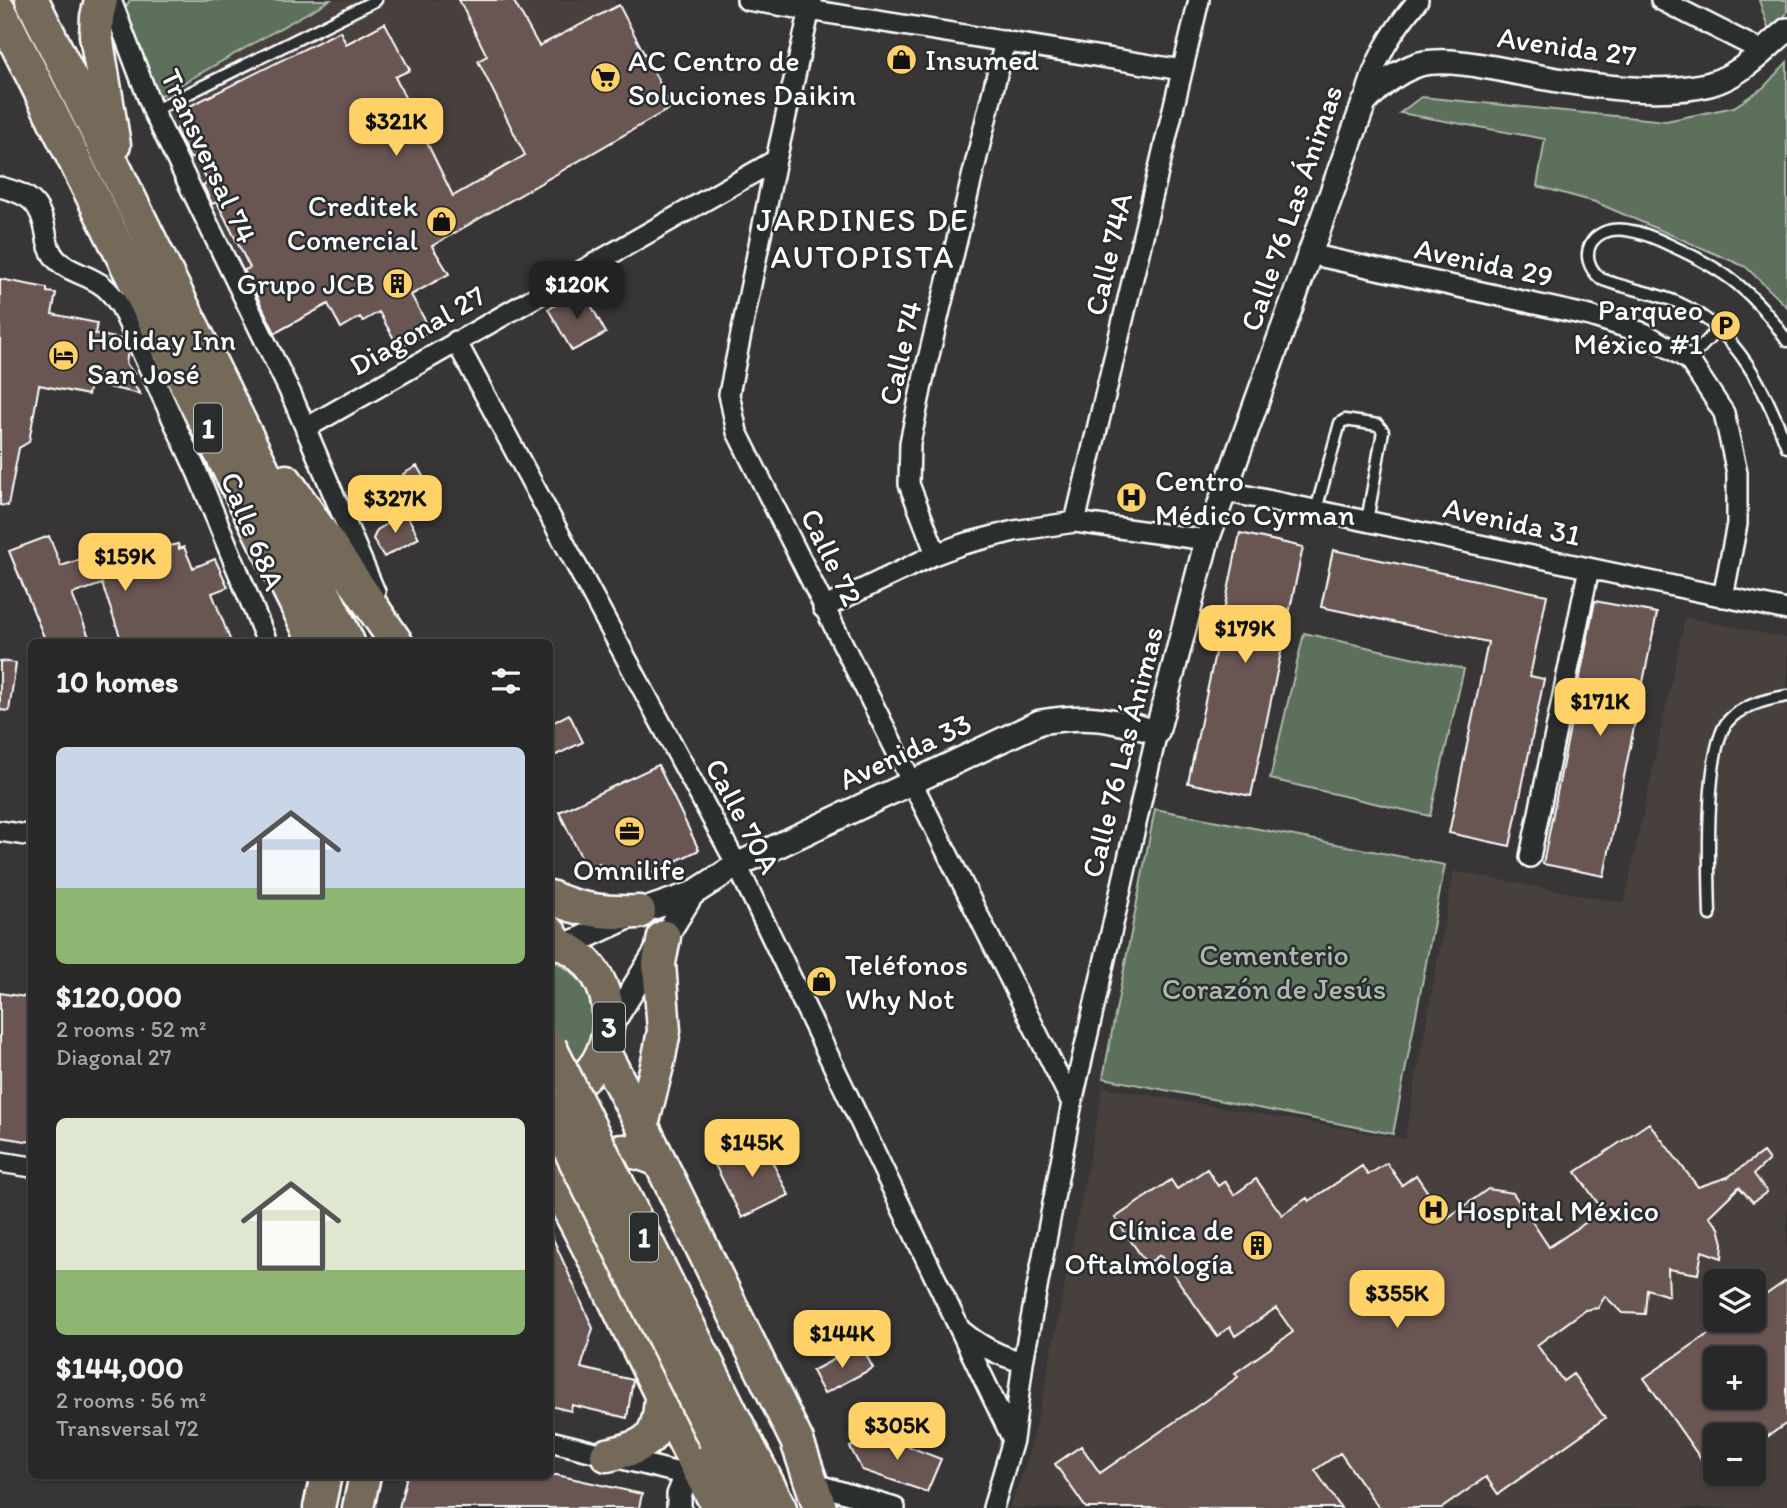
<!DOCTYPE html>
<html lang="en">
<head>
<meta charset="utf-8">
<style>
	body { margin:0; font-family:Itim,sans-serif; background:#313030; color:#f1f3f6; height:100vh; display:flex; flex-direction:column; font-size:26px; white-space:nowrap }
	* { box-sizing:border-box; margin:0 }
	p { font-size:23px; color:#a5a6a8 }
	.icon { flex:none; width:38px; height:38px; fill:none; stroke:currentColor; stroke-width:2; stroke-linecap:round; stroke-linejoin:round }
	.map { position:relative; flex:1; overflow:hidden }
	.panel { position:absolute; left:28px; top:639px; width:525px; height:840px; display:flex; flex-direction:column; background:#292828; border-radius:10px; box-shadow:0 2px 5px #0004,0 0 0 2px #454445 }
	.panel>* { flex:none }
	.buttons { position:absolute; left:1703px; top:1269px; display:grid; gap:14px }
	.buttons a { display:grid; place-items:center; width:63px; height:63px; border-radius:10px; background:#292828; box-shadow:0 2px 5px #0004,0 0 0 2px #454445; font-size:35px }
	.price { position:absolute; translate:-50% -60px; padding:0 16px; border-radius:14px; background:#ffd166; color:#111; font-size:23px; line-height:46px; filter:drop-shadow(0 2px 4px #0008) }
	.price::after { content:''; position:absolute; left:50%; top:42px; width:21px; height:16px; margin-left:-10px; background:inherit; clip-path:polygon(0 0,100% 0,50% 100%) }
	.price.current { background:#222; color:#fff }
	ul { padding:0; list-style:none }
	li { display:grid; align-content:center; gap:14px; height:371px; padding:0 28px }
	li span { display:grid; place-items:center; height:217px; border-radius:10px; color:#555 }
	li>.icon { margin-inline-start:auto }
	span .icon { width:126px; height:126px; fill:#fffc; stroke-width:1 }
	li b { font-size:30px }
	h2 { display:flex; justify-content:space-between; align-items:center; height:84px; padding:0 28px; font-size:30px }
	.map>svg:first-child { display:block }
</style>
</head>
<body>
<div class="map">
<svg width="1787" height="1508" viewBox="0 0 1787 1508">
	<rect width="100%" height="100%" fill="#373535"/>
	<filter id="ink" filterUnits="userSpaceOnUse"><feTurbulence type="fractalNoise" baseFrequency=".0143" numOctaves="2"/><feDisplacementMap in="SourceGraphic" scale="14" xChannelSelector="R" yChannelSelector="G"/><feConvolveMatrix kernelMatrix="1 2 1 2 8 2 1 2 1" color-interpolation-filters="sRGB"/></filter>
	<g filter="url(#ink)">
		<path fill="#463f3e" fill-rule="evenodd" d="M 331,0 L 614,0 L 672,107 L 271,334 L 153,100 Z
			M 1685,617 L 1787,638 L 1787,1508 L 1009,1508 L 1025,1467 L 1043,1395 L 1103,1087 L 1405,1139 L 1454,871 L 1624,903 ZM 1715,1281 L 1754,1281 L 1754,1320 L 1715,1320 ZM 1715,1358 L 1754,1358 L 1754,1396 L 1715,1396 ZM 1715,1435 L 1754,1435 L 1754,1474 L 1715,1474 Z"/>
		<path fill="#5b705b" stroke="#adb8ad" stroke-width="2" d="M 130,0 L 330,0 L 153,100 L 121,15 Z
			M 1759,0 L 1787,0 L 1787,13 L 1770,34 Z
			M 1787,62 L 1787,307 L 1746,267 L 1595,202 L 1537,186 L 1545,139 L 1400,113 L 1421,97 L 1666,121 L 1734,107 L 1764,87 Z
			M 1304,633 L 1464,669 L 1430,816 L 1270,779 Z
			M 1155,809 L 1445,865 L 1393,1134 L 1103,1078 Z
			M 550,959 C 594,978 613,1031 574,1067 C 567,1073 557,1076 550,1080 Z"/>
		<path fill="#695752" stroke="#fff" stroke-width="2" fill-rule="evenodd" d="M 459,0 L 513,0 L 539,46 L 619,5 L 672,107 L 432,246 L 449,274 L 411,295 L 426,322 L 423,323 L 428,333 L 399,348 L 379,312 L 363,321 L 360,317 L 341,328 L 328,304 L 275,333 L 244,270 L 250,268 L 217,202 L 212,204 L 203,185 L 208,182 L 197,159 L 190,158 L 176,130 L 187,118 L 182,110 L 340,31 L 346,44 L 385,23 L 410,70 L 395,77 L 453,196 L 525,155 L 478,61 L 487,56 Z
			M 0,279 L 47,288 L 47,292 L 56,293 L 52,314 L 97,323 L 95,334 L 122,339 L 123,349 L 128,351 L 126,363 L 134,374 L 129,378 L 140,394 L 90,383 L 88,395 L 39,385 L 29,442 L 19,448 L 8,506 L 0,505 Z
			M 583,290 L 606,333 L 572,351 L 548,309 Z
			M 417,466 L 432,492 L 418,500 L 403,474 Z
			M 406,513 L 419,538 L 384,557 L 373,539 L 377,530 Z
			M 1240,533 L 1303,547 L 1251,796 L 1188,783 Z
			M 49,536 L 61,566 L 132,542 L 135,551 L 151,546 L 152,550 L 178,544 L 179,549 L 184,547 L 193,568 L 215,559 L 228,587 L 212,593 L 231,642 L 122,642 L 102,584 L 72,594 L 91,642 L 46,642 L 9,551 Z
			M 1333,550 L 1547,595 L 1530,676 L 1544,679 L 1510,846 L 1449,833 L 1488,642 L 1321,607 Z
			M 1595,601 L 1657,613 L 1604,876 L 1543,864 Z
			M 0,661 L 16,663 L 9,711 L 0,710 Z
			M 569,714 L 583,742 L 550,758 L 550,724 Z
			M 658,765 L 699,850 L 645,876 L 641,867 L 625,875 L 621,866 L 605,874 L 599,863 L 587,869 L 559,812 Z
			M 0,993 L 32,998 L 32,1142 L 0,1137 Z
			M 1649,1123 L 1698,1187 L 1728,1177 L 1763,1152 L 1769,1160 L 1754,1174 L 1767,1192 L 1753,1202 L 1739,1187 L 1709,1216 L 1719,1228 L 1723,1243 L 1722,1258 L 1702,1251 L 1698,1274 L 1668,1269 L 1669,1296 L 1647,1289 L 1645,1314 L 1622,1313 L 1605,1296 L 1598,1308 L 1585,1310 L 1537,1345 L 1563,1381 L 1573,1374 L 1605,1418 L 1498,1494 L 1486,1477 L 1442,1508 L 1379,1508 L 1340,1453 L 1315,1470 L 1341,1508 L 1086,1508 L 1055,1464 L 1081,1446 L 1100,1473 L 1199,1405 L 1238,1377 L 1235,1373 L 1293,1332 L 1276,1308 L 1235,1336 L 1230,1327 L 1217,1336 L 1160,1255 L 1147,1264 L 1115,1218 L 1171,1180 L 1177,1189 L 1207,1169 L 1218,1186 L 1225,1181 L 1234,1195 L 1256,1179 L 1282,1215 L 1307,1198 L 1309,1201 L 1362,1166 L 1368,1175 L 1387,1163 L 1402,1185 L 1416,1175 L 1446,1219 L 1488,1189 L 1513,1193 L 1549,1247 L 1603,1211 L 1576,1172 Z
			M 761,1140 L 789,1195 L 742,1218 L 714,1163 Z
			M 550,1232 L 593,1328 L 581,1368 L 633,1380 L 627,1418 L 572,1405 L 571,1411 L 550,1406 Z
			M 1787,1280 L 1787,1423 L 1754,1446 L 1754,1435 L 1715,1435 L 1715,1479 L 1644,1378 L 1729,1320 L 1754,1320 L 1754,1303 ZM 1715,1358 L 1754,1358 L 1754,1396 L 1715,1396 Z
			M 861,1345 L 873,1368 L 824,1394 L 812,1371 Z
			M 879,1435 L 941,1459 L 927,1492 L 862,1470 L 850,1447 Z
			M 407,1475 L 557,1475 L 642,1494 L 639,1508 L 399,1508 Z"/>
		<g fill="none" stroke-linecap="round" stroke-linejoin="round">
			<defs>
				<path id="service" d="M 153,111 L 376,0
					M 1787,341 C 1755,292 1725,270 1672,246 C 1658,239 1641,232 1626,230 C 1592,225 1574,256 1601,279 C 1626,289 1654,292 1679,303 C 1737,329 1766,391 1787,447
					M 1689,360 L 1718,329
					M 1316,510 L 1340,423 L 1345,420 L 1378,425 L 1383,431 L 1367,521
					M 1710,915 C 1709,875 1704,749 1728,721 C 1741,706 1768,699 1787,696"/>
				<path id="minor" d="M 111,0 L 153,111 L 291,394 L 375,592
					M 747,0 L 1182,70
					M 812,0 L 776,160 L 729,394 L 737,432 L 1072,1103
					M 1661,0 L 1762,51
					M 1364,103 C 1374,60 1390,34 1418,0
					M 0,187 C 30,195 40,201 46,233 C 47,243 49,251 56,259 C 68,272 89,275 103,286 C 111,292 116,300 121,307 L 197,472 L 267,642
					M 1309,254 L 1590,316 L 1644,333 L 1689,360 L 1724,413 L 1737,473 L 1737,524 L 1723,597
					M 456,341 L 737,865 L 1013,1440
					M 306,428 L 776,160
					M 1224,491 L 1787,610
					M 1075,522 L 1199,0
					M 936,554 L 909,484 L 910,443 L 923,380 L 1005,41
					M 823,608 L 936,554 L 963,544 L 1014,531 L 1075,522 L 1207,540
					M 0,831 L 32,836
					M 1530,857 L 1589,568
					M 0,1162 L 32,1167
					M 962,1331 C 981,1347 999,1356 1023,1362
					M 550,1441 L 687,1475
					M 822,1486 L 895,1508
					M 993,1508 L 1013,1440 L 1023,1362 L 1072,1103 L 1157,732"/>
				<path id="tertiary" d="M 565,946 L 639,912 L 692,894 L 737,865 L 1040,722 C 1088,714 1110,719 1157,732 L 1207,540 L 1364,103 C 1380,86 1397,71 1420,64 C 1447,57 1493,68 1520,73 C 1574,84 1657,98 1710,84 C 1742,75 1763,50 1787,30
					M 609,1028 L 692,894
					M 679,1508 L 679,1495 L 693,1461"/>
				<path id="primary" d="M 550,941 C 606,954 627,1027 590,1071 C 580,1083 565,1090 550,1096
					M 319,1508 L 326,1475
					M 358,1508 L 365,1475"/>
				<path id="trunk" d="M 32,0 L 348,642
					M 101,0 L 97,17 L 96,35 L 114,145
					M 0,11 L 315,642
					M 286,481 L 396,642
					M 550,897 C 579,911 607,913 639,912
					M 550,933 L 556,942
					M 603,1051 L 642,1125 L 797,1441 L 820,1508
					M 642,1125 L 658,1062 L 664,1031 L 659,963 L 664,937
					M 582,1171 C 604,1147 631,1146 659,1161
					M 550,1175 C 611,1283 659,1399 719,1508
					M 738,1426 L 780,1508
					M 715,1440 L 748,1508
					M 607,1455 C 649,1446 660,1439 661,1393"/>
			</defs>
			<use href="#service" stroke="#fff" stroke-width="15"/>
			<use href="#minor" stroke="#fff" stroke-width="24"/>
			<use href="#tertiary" stroke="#fff" stroke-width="28"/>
			<use href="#primary" stroke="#fff" stroke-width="35"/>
			<use href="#trunk" stroke="#fff" stroke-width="37"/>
			<use href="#service" stroke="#2a2d2e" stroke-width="10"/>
			<use href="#minor" stroke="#2a2d2e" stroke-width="19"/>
			<use href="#tertiary" stroke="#2a2d2e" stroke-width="23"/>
			<use href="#primary" stroke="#746a5a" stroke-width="30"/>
			<use href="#trunk" stroke="#746a5a" stroke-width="32"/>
			<defs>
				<path id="trunk-bridge" d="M 550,1047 L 738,1426
					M 550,1110 L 715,1440"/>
			</defs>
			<use href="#trunk-bridge" stroke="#fff" stroke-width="37" stroke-linecap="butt"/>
			<use href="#trunk-bridge" stroke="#746a5a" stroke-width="32"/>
		</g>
	</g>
	<defs>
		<symbol id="shop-disc" viewBox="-11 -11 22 22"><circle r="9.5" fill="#ffd166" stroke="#2a2d2e"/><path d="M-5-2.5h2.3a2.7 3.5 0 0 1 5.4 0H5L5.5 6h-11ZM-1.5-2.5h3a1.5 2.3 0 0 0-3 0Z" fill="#111"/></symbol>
		<symbol id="supermarket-disc" viewBox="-11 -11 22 22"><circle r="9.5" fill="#ffd166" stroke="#2a2d2e"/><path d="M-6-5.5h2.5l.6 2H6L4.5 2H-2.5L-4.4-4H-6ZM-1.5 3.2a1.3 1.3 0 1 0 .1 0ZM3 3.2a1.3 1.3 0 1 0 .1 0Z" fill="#111"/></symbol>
		<symbol id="building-disc" viewBox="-11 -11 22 22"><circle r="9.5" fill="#ffd166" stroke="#2a2d2e"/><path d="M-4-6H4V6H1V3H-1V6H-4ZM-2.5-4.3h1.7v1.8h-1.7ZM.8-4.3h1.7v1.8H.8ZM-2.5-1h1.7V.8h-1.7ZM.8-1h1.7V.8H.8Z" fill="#111"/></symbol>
		<symbol id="parking-disc" viewBox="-11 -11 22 22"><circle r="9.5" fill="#ffd166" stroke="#2a2d2e"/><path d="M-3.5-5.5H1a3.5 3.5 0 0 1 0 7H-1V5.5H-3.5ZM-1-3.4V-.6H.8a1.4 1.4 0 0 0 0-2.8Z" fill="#111"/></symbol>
		<symbol id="hotel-disc" viewBox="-11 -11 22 22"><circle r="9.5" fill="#ffd166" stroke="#2a2d2e"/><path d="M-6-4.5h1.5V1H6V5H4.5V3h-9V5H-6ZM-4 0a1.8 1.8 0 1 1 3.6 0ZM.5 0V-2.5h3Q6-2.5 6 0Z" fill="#111"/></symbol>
		<symbol id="hospital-disc" viewBox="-11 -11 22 22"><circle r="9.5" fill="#ffd166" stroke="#2a2d2e"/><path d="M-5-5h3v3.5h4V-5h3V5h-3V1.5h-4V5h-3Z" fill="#111"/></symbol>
		<symbol id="office-disc" viewBox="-11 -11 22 22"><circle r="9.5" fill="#ffd166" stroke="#2a2d2e"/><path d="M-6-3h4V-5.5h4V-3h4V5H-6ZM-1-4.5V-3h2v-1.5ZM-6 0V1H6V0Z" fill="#111"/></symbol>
	</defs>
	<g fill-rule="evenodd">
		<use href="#shop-disc" x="884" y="42" width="35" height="35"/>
		<use href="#supermarket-disc" x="588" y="60" width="35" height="35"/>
		<use href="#shop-disc" x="424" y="204" width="35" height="35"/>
		<use href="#building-disc" x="380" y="266" width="35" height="35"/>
		<use href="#parking-disc" x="1708" y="308" width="35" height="35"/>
		<use href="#hotel-disc" x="46" y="338" width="35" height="35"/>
		<use href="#hospital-disc" x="1114" y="480" width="35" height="35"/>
		<use href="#office-disc" x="612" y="814" width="35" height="35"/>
		<use href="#shop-disc" x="804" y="964" width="35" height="35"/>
		<use href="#hospital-disc" x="1416" y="1192" width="35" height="35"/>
		<use href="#building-disc" x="1240" y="1228" width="35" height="35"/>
	</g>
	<g text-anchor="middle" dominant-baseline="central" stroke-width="5" stroke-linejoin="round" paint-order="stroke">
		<g fill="#2a2d2e" stroke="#bfc0c0" stroke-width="2">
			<rect x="194" y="403.5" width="28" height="49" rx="5"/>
			<rect x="593" y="1002.5" width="32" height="49" rx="5"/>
			<rect x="630" y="1212.5" width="28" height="49" rx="5"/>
		</g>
		<g font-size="28" font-weight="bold" fill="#fff">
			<text x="208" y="428">1</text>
			<text x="609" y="1027">3</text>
			<text x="644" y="1237">1</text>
		</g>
		<g font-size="30" fill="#fff" stroke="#2a2d2e">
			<text transform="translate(1567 46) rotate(8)">Avenida 27</text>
			<text transform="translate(209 156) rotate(65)">Transversal 74</text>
			<text transform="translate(1291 208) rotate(-71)">Calle 76 Las Ánimas</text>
			<text transform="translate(1108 254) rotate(-77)">Calle 74A</text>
			<text transform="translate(1484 262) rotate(12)">Avenida 29</text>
			<text transform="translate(417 330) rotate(-30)">Diagonal 27</text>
			<text transform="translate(900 353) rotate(-77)">Calle 74</text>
			<text transform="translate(1512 521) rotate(12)">Avenida 31</text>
			<text transform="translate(253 531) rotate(68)">Calle 68A</text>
			<text transform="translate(832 557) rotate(64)">Calle 72</text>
			<text transform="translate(905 751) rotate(-25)">Avenida 33</text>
			<text transform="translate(1122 752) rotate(-76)">Calle 76 Las Ánimas</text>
			<text transform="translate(743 816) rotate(62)">Calle 70A</text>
		</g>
		<g font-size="30" fill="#fff" stroke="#2a2d2e" text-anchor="start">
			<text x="925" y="59">Insumed</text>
			<text x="628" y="60">AC Centro de<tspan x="628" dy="34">Soluciones Daikin</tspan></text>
			<text x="418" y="205" text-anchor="end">Creditek<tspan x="418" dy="34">Comercial</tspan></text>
			<text x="375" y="283" text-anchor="end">Grupo JCB</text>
			<text x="1703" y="309" text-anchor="end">Parqueo<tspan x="1703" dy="34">México #1</tspan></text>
			<text x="87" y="339">Holiday Inn<tspan x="87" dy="34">San José</tspan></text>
			<text x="1155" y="480">Centro<tspan x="1155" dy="34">Médico Cyrman</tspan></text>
			<text x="629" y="869" text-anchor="middle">Omnilife</text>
			<text x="845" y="964">Teléfonos<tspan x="845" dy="34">Why Not</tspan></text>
			<text x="1456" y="1210">Hospital México</text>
			<text x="1234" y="1229" text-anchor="end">Clínica de<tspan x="1234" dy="34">Oftalmología</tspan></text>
		</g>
		<g font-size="30" fill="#adb8ad" stroke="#2a2d2e">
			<text x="1274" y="954">Cementerio<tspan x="1274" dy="34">Corazón de Jesús</tspan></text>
		</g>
		<g font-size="32" letter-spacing="2" fill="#fff" stroke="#2a2d2e">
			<text x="863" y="220">JARDINES DE<tspan x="863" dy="37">AUTOPISTA</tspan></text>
		</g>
	</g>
</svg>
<div class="buttons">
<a><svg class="icon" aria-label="layers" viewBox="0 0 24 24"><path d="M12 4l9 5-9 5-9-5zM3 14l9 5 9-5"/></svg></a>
<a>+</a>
<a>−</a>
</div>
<b class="price" style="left:396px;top:158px">$321K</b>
<b class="price current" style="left:577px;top:321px">$120K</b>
<b class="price" style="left:395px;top:535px">$327K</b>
<b class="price" style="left:125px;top:593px">$159K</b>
<b class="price" style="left:1245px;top:665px">$179K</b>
<b class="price" style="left:1600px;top:738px">$171K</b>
<b class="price" style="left:752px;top:1179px">$145K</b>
<b class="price" style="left:1397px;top:1330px">$355K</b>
<b class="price" style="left:842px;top:1370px">$144K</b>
<b class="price" style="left:897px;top:1462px">$305K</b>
<section class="panel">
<h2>10 homes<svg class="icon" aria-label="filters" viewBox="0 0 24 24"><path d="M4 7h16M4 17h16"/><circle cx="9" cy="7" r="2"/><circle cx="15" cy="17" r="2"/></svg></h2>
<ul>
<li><span style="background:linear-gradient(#c9d6e8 65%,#8fb573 0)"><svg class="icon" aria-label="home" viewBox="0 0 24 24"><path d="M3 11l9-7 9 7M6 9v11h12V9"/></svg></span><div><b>$120,000</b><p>2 rooms · 52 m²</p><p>Diagonal 27</p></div></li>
<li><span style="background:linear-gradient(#dfe7d0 70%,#8fb573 0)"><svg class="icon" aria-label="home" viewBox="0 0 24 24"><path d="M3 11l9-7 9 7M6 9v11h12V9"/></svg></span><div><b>$144,000</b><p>2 rooms · 56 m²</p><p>Transversal 72</p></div></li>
</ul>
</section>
</div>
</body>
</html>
